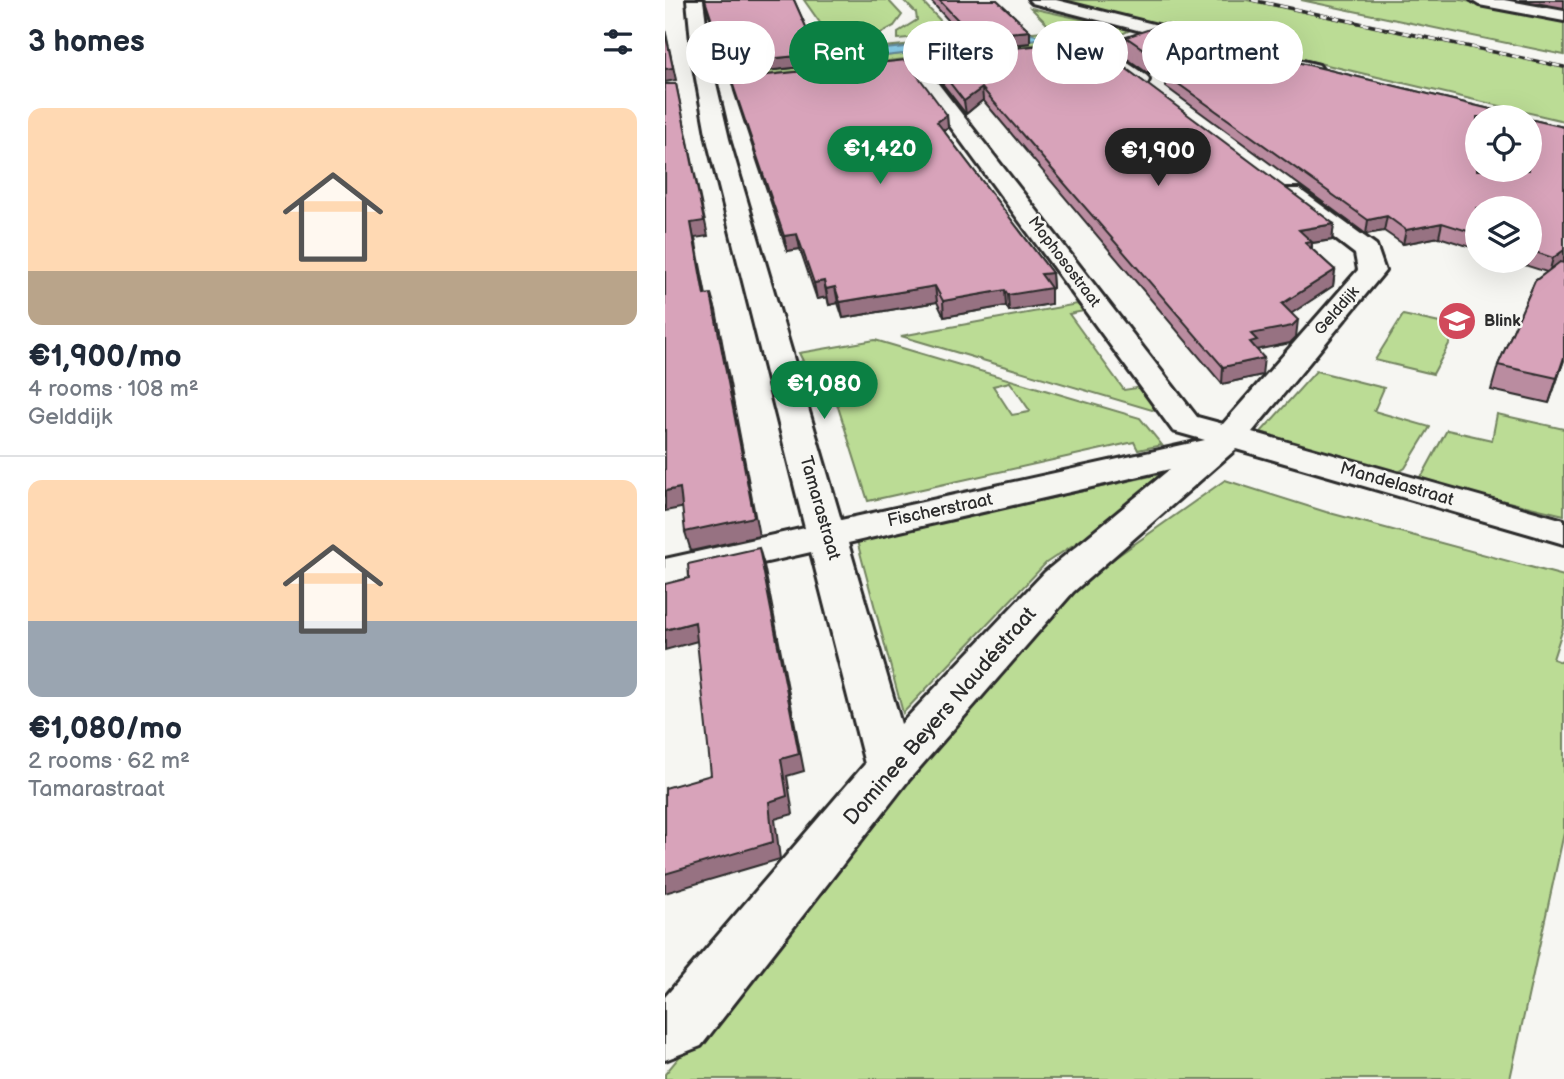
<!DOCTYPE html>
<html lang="en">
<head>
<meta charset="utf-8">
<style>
	body { margin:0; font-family:"Balsamiq Sans",sans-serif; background:#f2f2f3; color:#1f2937; height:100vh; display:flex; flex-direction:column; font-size:26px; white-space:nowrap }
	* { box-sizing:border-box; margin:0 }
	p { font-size:23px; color:#747a83 }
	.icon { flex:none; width:38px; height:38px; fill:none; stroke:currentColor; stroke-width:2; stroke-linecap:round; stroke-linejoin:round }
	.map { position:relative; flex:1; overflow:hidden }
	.details { display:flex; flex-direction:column; background:#fff; width:665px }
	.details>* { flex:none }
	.banner { position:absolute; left:21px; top:21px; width:665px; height:63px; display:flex; gap:14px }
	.fabs { position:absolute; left:800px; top:105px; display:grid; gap:14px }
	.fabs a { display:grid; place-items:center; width:77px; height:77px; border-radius:50%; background:#fff; box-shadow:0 7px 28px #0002; font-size:35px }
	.price { position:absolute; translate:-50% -60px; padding:0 16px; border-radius:24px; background:#0b8043; color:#fff; font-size:23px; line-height:46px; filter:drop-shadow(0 2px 4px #0008) }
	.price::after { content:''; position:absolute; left:50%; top:42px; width:21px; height:16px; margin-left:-10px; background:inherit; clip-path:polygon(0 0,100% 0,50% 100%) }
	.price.selected { background:#222; color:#fff }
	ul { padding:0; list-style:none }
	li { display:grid; align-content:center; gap:14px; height:371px; padding:0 28px }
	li+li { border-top:2px solid #e0e1e3 }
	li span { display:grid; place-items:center; height:217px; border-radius:14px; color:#555 }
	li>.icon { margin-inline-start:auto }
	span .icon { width:126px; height:126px; fill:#fffc; stroke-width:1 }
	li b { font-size:30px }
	h2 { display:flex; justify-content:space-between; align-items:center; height:84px; padding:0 28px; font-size:30px }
	.tag { padding:0 24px; border-radius:32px; background:#fff; box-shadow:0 7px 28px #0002; font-size:24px; line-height:63px }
	.tag.selected { background:#0b8043; color:#fff }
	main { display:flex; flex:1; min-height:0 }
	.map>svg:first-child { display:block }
</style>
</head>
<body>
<main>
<section class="details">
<h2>3 homes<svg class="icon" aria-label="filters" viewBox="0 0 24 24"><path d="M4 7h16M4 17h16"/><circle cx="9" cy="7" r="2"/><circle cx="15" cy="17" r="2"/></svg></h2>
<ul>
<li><span style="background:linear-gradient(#ffd9b3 75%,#b9a48a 0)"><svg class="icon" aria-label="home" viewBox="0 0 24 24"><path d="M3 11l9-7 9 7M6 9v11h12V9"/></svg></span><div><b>€1,900/mo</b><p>4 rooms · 108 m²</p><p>Gelddijk</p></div></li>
<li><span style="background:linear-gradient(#ffd9b3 65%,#9aa5b1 0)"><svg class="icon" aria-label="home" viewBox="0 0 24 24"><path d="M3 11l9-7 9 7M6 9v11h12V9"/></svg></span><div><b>€1,080/mo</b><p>2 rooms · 62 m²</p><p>Tamarastraat</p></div></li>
</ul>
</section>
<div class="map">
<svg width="899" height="1079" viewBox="0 0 899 1079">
	<rect width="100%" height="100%" fill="#f6f6f2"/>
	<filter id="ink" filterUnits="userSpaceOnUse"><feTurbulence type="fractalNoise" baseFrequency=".0143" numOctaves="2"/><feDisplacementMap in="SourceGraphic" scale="14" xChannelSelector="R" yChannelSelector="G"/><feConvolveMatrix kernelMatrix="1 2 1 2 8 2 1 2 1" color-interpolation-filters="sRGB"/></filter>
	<g filter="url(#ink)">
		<path fill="#bbdc95" stroke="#738460" stroke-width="2" fill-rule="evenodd" d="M 139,0 L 223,0 L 237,15 L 229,26 L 214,34 L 214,41 L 172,47 Z
			M 238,0 L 256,0 L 288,34 L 233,39 L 233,32 L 252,20 L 251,13 Z
			M 387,0 L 582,0 L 899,68 L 899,121 Z
			M 636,0 L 796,0 L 899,20 L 899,55 Z
			M 366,8 L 465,30 L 455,35 L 53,80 L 49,64 L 388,30 ZM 367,34 L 381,38 L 84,71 L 74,64 Z
			M 412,304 L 419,311 L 404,314 L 459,390 L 484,386 L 501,406 L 487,410 L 236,336 Z
			M 738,315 L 793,327 L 768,374 L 710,360 Z
			M 210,340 L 475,418 L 497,445 L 473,450 L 469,442 L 203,501 L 160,366 L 133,371 L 132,363 L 138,361 L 134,353 ZM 345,382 L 365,411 L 364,412 L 347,415 L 328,386 Z
			M 651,371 L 719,388 L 709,411 L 765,427 L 740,468 L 729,475 L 596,432 Z
			M 832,414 L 899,429 L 899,515 L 751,480 L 758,474 L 782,430 L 827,440 Z
			M 504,472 L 507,479 L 381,563 L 238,713 L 192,541 Z
			M 560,480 L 661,512 L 899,576 L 899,625 L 888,659 L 899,663 L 899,833 L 845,1079 L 0,1079 L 0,1074 L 396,596 Z"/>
		<path fill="#8bcfec" stroke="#658d9f" stroke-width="2" d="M 367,34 L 381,38 L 84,71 L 74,64 Z"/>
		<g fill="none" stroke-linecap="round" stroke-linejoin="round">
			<defs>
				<path id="minor" d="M 22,0 L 38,0 L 46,62 L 64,139 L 176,520 L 540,440 L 508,431 L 239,63 L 248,58 L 254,59 L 532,417 L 558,424 L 693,270 L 690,254 L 618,199 L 614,194 L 618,189 L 634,189 L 711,245 L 720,271 L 587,432 L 899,520 L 899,544 L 571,449 L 408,592 L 242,782 L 36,1046 L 0,1060 L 0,997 L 200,764 L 146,552 L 0,585 L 0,559 L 140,528 L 42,139 L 28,62 ZM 505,469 L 380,572 L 236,724 L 183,543 Z
					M 806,0 L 839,0 L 899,11 L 899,21 L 814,5 Z
					M 427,39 L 482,76 L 484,80 L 482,84 L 468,84 L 421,48 L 418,44 Z"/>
				<path id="tertiary" d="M 364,0 L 391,0 L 654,65 L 657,69 L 648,75 L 367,3 Z"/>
			</defs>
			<use href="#minor" stroke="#2b2b2b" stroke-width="6"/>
			<use href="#tertiary" stroke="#2b2b2b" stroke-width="6"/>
			<use href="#minor" fill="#f6f6f2" fill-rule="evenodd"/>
			<use href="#tertiary" fill="#f6f6f2" fill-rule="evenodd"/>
			<defs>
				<path id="rail" d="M 587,0 L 899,67"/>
			</defs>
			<use href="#rail" stroke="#2b2b2b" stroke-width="3.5"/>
			<use href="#rail" stroke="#f6f6f2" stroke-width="2.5" stroke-dasharray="7" stroke-linecap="butt"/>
		</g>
		<path fill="#ba8ca0" stroke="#2b2b2b" stroke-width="2" d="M 39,0 L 129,0 L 153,54 L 155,65 L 64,75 Z
			M 265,0 L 332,0 L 365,31 L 365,43 L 309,49 Z
			M 854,0 L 899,0 L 899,8 Z
			M 461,37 L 557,38 L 556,58 L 484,74 L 461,58 Z
			M 590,55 L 623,60 L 858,117 L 812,117 L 812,170 L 864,170 L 864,119 L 899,127 L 899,262 L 898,262 L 899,263 L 899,360 L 884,403 L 826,390 L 833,365 L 870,281 L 882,272 L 847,261 L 864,261 L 864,208 L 812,208 L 812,249 L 774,237 L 738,244 L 719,231 L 701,234 L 501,87 L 501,75 Z
			M 265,57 L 669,224 L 667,240 L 647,243 L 647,249 L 670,270 L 668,286 L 626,313 L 631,337 L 625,343 L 592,349 L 597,375 L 557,384 L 318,100 L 301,114 L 266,69 Z
			M 66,79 L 282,115 L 283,128 L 279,131 L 387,273 L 388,288 L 386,289 L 386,304 L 344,311 L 341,306 L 279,317 L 272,302 L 178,318 L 173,303 L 164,305 L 162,297 L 152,299 L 135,249 L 122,251 L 69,91 Z"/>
		<path fill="#977282" stroke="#2b2b2b" stroke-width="2" d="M 0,29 L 11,80 L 0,82 Z
			M 365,31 L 365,43 L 309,49 L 308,36 Z
			M 557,38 L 556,58 L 484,74 L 484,53 Z
			M 153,54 L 155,65 L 64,75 L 61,63 Z
			M 11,84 L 43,236 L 30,238 L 44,311 L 39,295 L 26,223 Z
			M 317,88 L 318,100 L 301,114 L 299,101 Z
			M 282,115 L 283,128 L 273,135 L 272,122 Z
			M 722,216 L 719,231 L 701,234 L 703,220 Z
			M 777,223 L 774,237 L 738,244 L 741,230 Z
			M 669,224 L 667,240 L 647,243 L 645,258 L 634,230 Z
			M 132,234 L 135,249 L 122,251 L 119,236 Z
			M 899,250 L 899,262 L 884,273 L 888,258 Z
			M 670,270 L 668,286 L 615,321 L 617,304 Z
			M 387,273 L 388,288 L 386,289 L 386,304 L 344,311 L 343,295 L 376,274 Z
			M 159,281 L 162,297 L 152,299 L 149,283 Z
			M 270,286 L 272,302 L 178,318 L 175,302 Z
			M 170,287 L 173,303 L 164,305 L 161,289 Z
			M 340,290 L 341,306 L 279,317 L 278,301 Z
			M 46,294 L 51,310 L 94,536 L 26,551 L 20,532 Z
			M 633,320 L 631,337 L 625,343 L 591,350 L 584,359 L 586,334 Z
			M 899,357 L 899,360 L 884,403 L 892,378 Z
			M 599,358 L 597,375 L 557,384 L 558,367 Z
			M 15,488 L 21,507 L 0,511 L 0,491 Z
			M 94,548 L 99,565 L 139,771 L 122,776 L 128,814 L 110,819 L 115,859 L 0,893 L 0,874 L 104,802 L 116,759 Z
			M 30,622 L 36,640 L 0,650 L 0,630 Z"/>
		<path fill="#d8a3ba" stroke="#2b2b2b" stroke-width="2" d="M 40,0 L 129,0 L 153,54 L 61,63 Z
			M 274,0 L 332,0 L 365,31 L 308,36 Z
			M 500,24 L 557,38 L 484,53 L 461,37 Z
			M 0,31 L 8,68 L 0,69 Z
			M 414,41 L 422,47 L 431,46 L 669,224 L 634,230 L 647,242 L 640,243 L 670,270 L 617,304 L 633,320 L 627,326 L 586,334 L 592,340 L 585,342 L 599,358 L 558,367 L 317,88 L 299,101 L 265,57 Z
			M 590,55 L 623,60 L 858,117 L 812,117 L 812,170 L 864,170 L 864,119 L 899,127 L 899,250 L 888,258 L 864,250 L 864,208 L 812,208 L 812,234 L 777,223 L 741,230 L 722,216 L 703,220 L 501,75 Z
			M 241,60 L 282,115 L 272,122 L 387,273 L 376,274 L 386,288 L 343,295 L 340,290 L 278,301 L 270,286 L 175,302 L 170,287 L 161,289 L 159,281 L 149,283 L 132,234 L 119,236 L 66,79 Z
			M 0,84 L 11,84 L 39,221 L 26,223 L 39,295 L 46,294 L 89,517 L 20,532 L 15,488 L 0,491 Z
			M 895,262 L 899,263 L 899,357 L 892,378 L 833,365 L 870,281 Z
			M 94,548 L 134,754 L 116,759 L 122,796 L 104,802 L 108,842 L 0,874 L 0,788 L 46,775 L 30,622 L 0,630 L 0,584 L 24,578 L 23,564 Z"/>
	</g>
	<defs>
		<symbol id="school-disc" viewBox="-11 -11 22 22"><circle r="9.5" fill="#d1495b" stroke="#f6f6f2"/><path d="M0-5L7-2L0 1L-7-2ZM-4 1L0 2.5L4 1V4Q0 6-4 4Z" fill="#fff"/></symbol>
	</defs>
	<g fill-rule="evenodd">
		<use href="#school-disc" x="770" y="299" width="44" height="44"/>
	</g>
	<g text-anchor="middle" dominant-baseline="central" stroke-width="5" stroke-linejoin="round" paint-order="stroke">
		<g font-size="16" fill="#2b2b2b" stroke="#f6f6f2">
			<text transform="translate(399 262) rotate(53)">Mophosostraat</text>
			<text transform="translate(672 311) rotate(-49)">Gelddijk</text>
		</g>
		<g font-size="16" font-weight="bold" fill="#2b2b2b" stroke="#f6f6f2" text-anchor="start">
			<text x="819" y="321">Blink</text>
		</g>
		<g font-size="18" fill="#2b2b2b" stroke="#f6f6f2">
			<text transform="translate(732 484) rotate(16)">Mandelastraat</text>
			<text transform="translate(155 508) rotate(74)">Tamarastraat</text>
			<text transform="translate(275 510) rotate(-12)">Fischerstraat</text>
		</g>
		<g font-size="21" fill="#2b2b2b" stroke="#f6f6f2">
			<text transform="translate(275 716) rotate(-49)">Dominee Beyers Naudéstraat</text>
		</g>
	</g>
</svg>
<div class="fabs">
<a><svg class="icon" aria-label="locate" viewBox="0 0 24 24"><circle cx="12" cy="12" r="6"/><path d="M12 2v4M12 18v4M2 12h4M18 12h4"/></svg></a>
<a><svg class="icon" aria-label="layers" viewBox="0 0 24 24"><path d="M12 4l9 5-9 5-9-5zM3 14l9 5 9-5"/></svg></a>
</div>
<b class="price" style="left:215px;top:186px">€1,420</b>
<b class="price selected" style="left:493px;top:188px">€1,900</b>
<b class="price" style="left:159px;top:421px">€1,080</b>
<div class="banner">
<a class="tag">Buy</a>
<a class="tag selected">Rent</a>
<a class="tag">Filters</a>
<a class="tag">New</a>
<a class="tag">Apartment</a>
</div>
</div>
</main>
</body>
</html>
